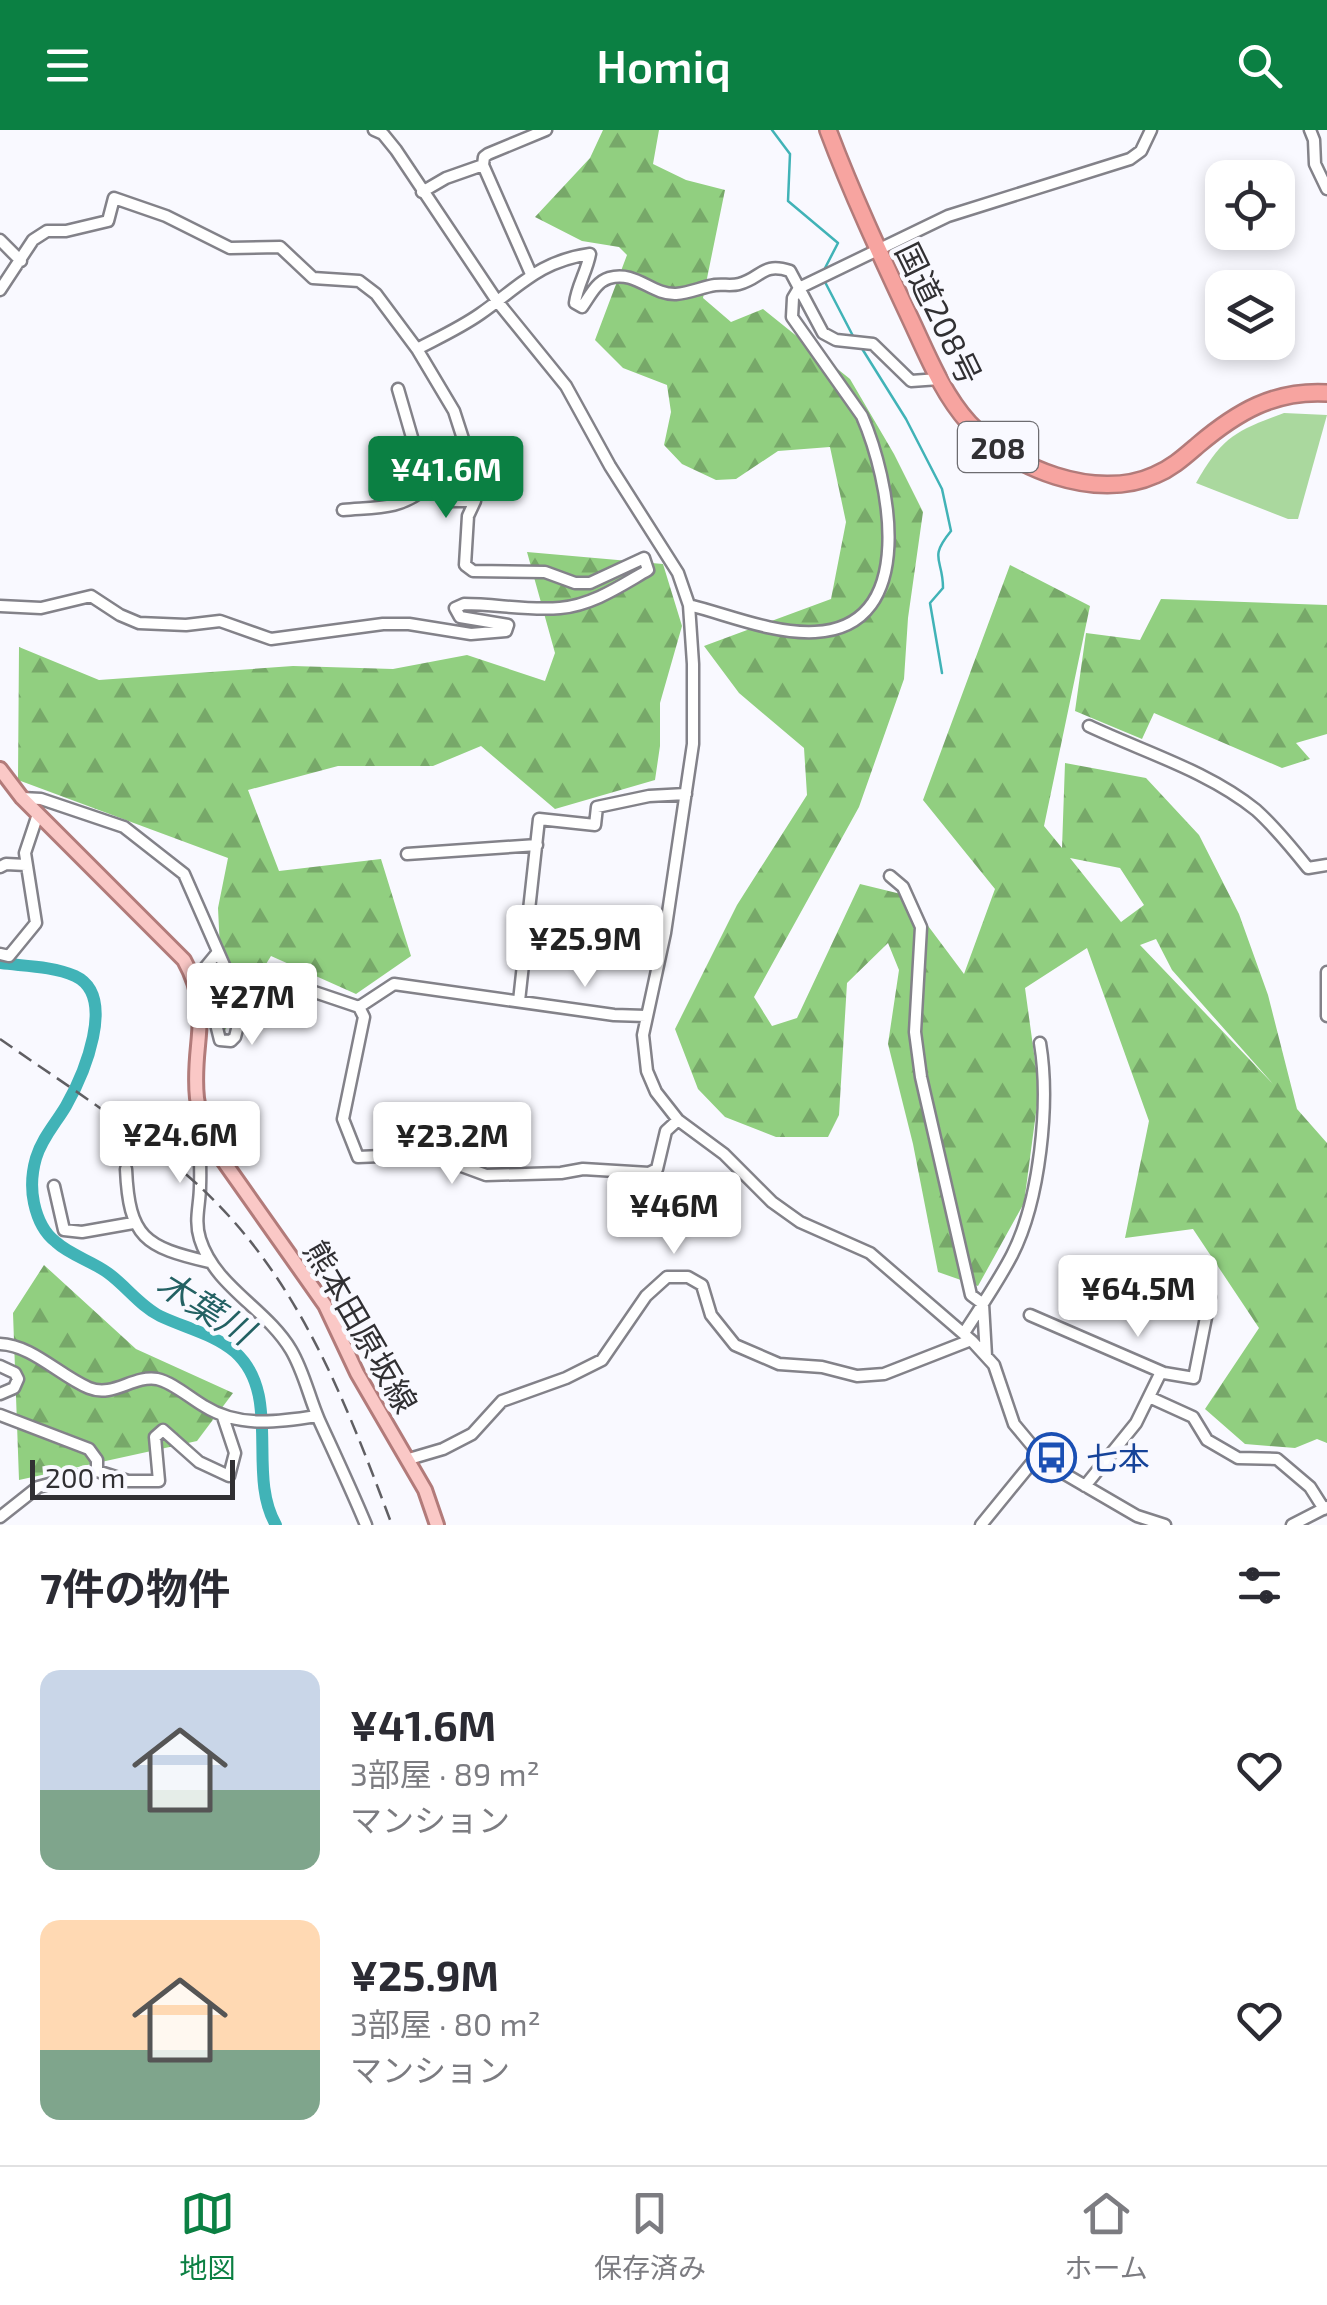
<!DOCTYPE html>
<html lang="ja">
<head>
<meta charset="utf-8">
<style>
	body { margin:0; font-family:"Exo 2","Noto Sans JP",sans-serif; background:#f7f7f7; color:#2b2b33; height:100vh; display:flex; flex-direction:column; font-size:38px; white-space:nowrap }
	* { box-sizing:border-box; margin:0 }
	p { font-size:32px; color:#7c7c81 }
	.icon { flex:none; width:55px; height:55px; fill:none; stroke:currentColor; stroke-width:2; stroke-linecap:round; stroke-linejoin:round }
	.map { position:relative; height:1395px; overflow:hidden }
	.side { display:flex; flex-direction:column; background:#fff; flex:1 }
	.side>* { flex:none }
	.fabs { position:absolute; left:1205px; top:30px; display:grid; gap:20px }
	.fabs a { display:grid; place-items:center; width:90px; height:90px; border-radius:20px; background:#fff; box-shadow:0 5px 15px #0003; font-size:50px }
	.scale { position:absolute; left:30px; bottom:25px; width:205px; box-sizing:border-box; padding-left:10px; border:5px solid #313033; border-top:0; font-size:28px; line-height:35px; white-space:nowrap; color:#313033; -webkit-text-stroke:8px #f9f9ff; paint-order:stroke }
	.price { position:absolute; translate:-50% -85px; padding:0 22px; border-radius:10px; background:#fff; color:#222; font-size:32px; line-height:65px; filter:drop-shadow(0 2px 5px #0008) }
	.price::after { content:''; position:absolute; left:50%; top:60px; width:30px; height:22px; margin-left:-15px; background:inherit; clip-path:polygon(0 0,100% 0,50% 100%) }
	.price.on { background:#0b8043; color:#fff }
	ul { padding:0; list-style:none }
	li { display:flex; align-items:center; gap:30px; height:250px; padding:0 40px }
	li span { display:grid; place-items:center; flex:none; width:280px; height:200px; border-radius:20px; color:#555 }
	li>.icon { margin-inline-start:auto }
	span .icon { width:120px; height:120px; fill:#fffc; stroke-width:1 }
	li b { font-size:42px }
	h2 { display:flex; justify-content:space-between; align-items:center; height:120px; padding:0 40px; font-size:42px }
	header { display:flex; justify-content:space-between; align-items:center; height:130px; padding:0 40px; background:#0b8043; color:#fff; font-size:45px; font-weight:600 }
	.tab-bar { display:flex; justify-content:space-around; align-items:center; height:140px; border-top:2px solid #e1e1e2; background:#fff; font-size:28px; color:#7c7c81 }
	.tab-bar a { display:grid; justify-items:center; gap:5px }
	.tab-bar .on { color:#0b8043 }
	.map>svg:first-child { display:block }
</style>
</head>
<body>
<header><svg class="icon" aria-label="menu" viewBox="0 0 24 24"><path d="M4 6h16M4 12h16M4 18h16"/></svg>Homiq<svg class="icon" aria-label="search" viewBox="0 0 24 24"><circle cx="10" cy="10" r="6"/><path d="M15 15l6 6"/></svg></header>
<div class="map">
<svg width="1327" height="1395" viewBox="0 0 1327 1395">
	<defs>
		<pattern id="forest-firs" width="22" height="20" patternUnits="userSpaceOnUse" patternTransform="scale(2.5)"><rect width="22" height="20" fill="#91cf80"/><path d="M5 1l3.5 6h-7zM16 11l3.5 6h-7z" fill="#77a869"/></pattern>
	</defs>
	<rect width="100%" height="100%" fill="#f9f9ff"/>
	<path fill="url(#forest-firs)" fill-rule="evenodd" d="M 603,0 L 659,0 L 653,34 L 686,50 L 725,60 L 703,168 L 731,192 L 763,179 L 850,249 L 894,324 L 923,382 L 908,488 L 904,549 L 859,677 L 754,867 L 772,896 L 797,888 L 860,754 L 905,765 L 964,844 L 995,759 L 923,670 L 1010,435 L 1090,476 L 1044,696 L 1062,718 L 1065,633 L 1146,648 L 1199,705 L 1239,784 L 1268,865 L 1297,979 L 1327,1013 L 1327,1313 L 1317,1309 L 1295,1318 L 1245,1314 L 1205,1279 L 1259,1198 L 1193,1099 L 1125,1108 L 1149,991 L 1087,818 L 1025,858 L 1039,960 L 1024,1073 L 978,1156 L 938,1142 L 913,1014 L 888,914 L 899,840 L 888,813 L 847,853 L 839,985 L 828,1007 L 776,1007 L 725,987 L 698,959 L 675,899 L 737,775 L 807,665 L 804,618 L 739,563 L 704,516 L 831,469 L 846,392 L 830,317 L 778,321 L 736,349 L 716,350 L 682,334 L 664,315 L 671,282 L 667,255 L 623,238 L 595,210 L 627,125 L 619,117 L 582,111 L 535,87 L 590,28 ZM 1070,728 L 1120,738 L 1144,775 L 1121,792 ZM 1156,809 L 1172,840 L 1273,954 L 1140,815 Z
		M 527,422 L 663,434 L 682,496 L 660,573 L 660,616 L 655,650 L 555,679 L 481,616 L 433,636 L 338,636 L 248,660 L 279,741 L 381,729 L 411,826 L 356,864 L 271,826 L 224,902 L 218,778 L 228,728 L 18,650 L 19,517 L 99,550 L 293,536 L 393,539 L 467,525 L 545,551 L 555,523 Z
		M 1161,469 L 1327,475 L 1327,604 L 1296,613 L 1310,629 L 1282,638 L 1154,583 L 1142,609 L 1075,581 L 1086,503 L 1140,510 Z
		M 44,1135 L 136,1219 L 233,1263 L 197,1311 L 19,1350 L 13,1183 Z"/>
	<path fill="#aad89e" d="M 1284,283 L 1327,285 L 1298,389 L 1288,389 L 1196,353 C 1222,307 1235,301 1284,283 Z"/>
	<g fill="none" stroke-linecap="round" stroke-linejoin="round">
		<path stroke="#41b3b7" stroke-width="2.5" d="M 772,0 L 790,24 L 788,71 L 838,113 L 824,140
			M 825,152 L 853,206
			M 861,217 L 906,289 L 942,359 L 951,401 C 928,429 943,428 943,458 L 930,473 L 942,543"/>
		<path stroke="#41b3b7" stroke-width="12" d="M 0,833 C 23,836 53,836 75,846 C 118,866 83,946 66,976 C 56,993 42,1008 36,1028 C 32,1042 31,1059 34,1073 C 37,1087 44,1103 56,1112 C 70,1125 92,1131 108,1143 C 126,1156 140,1176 160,1186 C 185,1198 214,1204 235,1222 C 283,1265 246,1344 276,1395"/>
		<defs>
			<path id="minor" d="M 374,0 L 383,4 L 396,20 L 497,171 L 566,256 L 610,336 L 678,443 L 689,475 L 693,534 L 693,614 L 665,803 L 643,905 L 647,941 L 656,962 L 678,990 L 724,1024 L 772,1072 L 800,1092 L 870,1123 L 972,1211 L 994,1235 L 1014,1294 L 1039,1324 L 1058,1340 L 1137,1386 L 1165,1395
				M 1310,0 L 1314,10 L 1315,34 L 1327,59
				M 483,35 L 531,144
				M 422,62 L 446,48 L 483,35 L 484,27 L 488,24 L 546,0
				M 0,110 L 21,131
				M 0,160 L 33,110 L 47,101 L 66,101 L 108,91 L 114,68 L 166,86 L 230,118 L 280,117 L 313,148 L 359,151 L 376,164 L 417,219 L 454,281 L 465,315 L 474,327 L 475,371 L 468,386 L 465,435 L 473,441 L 545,442 L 575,453 L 590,453 L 644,428 L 648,440 C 620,456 593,475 560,478 C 528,481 496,474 464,474 L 455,478 L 460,487 L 508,495 L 506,501 L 471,504 L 409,494 L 383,494 L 271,509 L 220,491 L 186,495 L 139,493 L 120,485 L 91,466 L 41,478 L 0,476
				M 417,219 C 438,208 460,198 480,184 C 519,157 539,131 590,124 C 587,141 577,156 575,173 L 582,177 C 590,166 596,152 609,148 C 636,140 651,165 676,164 C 690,163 702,157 715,155 C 723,154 732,156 739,154 C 762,148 762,132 790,141 L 823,203 L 836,210 L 873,214 L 911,251 L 939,249
				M 398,259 L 418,328 L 465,315
				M 426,358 L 440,361 L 446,371 L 475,371
				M 343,380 C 377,377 399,380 426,358 L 418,328
				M 689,475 C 729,485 773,504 815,502 C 921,497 889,348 862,286 L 792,187 L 793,168 L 799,158 L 948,86 L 1130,29 L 1141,21 L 1151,0
				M 1089,596 C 1144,622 1208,641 1256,680 C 1275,697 1292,718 1308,738 L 1327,735
				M 22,668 L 41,669 L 124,697 L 184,744 L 227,842 L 216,894 L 220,910 L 231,911 L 235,907 L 246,864 L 256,846 L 270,847 L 359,877
				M 407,724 L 537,715
				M 0,737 L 6,734 L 26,735
				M 890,746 L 903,757 L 921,797 L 915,902 L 921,947 L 971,1165 L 983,1174 L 986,1226
				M 0,824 L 9,826 L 36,793 L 25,723 L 38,684
				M 1327,842 L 1327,886
				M 195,850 L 218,822
				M 519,871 L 539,689 L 595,695 L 597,677 L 649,666 L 686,664
				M 359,877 L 364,887 L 343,989 L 358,1027 L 429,1024 L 486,1045 L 561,1043 L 583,1039 L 649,1043 L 657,1039 L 666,1001 L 678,990
				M 359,877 L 394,854 L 614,885 L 646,886
				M 198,987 C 199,1010 201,1033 200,1056 C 200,1075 194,1090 200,1109 C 215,1157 266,1178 291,1220 C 304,1242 309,1267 319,1290 C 335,1325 351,1359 366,1395
				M 126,1039 C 129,1108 145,1117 209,1132
				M 54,1056 L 64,1100 L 82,1102 L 133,1093
				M 1030,1185 L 1164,1243 L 1194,1248 L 1210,1167
				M 964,1203 C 980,1178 998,1152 1012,1125 C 1040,1070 1050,973 1040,913
				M 0,1214 C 32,1215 60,1246 89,1258 C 113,1268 133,1245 157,1249 C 172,1252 190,1268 204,1276 C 239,1298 279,1292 317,1286
				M 0,1236 L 15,1243 L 18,1249 L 14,1258 L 0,1264
				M 1149,1267 L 1193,1287 L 1207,1310 L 1238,1328 L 1277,1329 L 1310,1357 L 1324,1379
				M 0,1285 L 89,1319 L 97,1330 L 97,1341
				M 409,1329 L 443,1319 L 472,1304 L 502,1271 L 566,1248 L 602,1230 L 646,1166 L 667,1147 L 688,1147 L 702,1155 L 711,1185 L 735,1215 L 779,1234 L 822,1237 L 857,1246 L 884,1244 L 971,1210
				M 1085,1356 L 1136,1293 L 1161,1242
				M 0,1387 L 38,1357 L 97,1341 L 128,1351 L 159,1351 L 155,1307 L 163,1300 L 199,1332 L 229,1346 L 235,1323 L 223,1287
				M 981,1395 L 1039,1324
				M 1292,1395 L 1327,1377"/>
			<path id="major" d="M 0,639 L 22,668 L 184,830 C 214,884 191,913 197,968 C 199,986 206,1003 215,1019 L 325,1175 L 357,1243 L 425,1360 L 437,1395"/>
			<path id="highway" d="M 828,0 C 852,64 881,126 910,188 C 927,224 942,263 969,293 C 1011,338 1096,372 1155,345 C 1172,338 1184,327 1198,315 C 1237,282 1274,260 1327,263"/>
		</defs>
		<use href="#minor" stroke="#838289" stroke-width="15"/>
		<use href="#major" stroke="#b27b7a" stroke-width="18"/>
		<use href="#highway" stroke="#b27b7a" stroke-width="20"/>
		<use href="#minor" stroke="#fff" stroke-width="10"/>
		<use href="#major" stroke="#fac8c6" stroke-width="12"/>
		<use href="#highway" stroke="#f7a4a0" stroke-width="15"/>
		<path stroke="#605f63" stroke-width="2.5" stroke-dasharray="15 8" stroke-linecap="butt" d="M 0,909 C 67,956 136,999 197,1054 C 298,1146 345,1270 392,1395"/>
	</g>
	<defs>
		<symbol id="bus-ring" viewBox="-11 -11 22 22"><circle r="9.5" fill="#f9f9ff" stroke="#1a4fb4" stroke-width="1.5"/><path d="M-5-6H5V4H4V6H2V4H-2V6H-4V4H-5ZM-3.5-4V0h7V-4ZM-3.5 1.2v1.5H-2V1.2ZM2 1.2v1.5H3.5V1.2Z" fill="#1a4fb4"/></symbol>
	</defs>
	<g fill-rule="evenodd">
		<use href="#bus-ring" x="1024" y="1300" width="55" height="55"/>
	</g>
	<g text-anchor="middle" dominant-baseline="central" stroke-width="9" stroke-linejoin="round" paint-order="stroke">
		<rect fill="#f9f9ff" stroke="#6d6c70" stroke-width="2.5" x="958" y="292" width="80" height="50" rx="8"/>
		<g font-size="30" font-weight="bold" fill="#313033">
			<text x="998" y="317">208</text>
		</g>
		<g font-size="32" fill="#313033" stroke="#f9f9ff">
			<text transform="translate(940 183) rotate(64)">国道208号</text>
			<text transform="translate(362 1196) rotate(60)">熊本田原坂線</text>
		</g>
		<g font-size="32" fill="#164399" stroke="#f9f9ff" text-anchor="start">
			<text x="1086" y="1327">七本</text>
		</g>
		<g font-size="35" font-style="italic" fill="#236163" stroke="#f9f9ff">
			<text transform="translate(206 1176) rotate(32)">木葉川</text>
		</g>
	</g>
</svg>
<div class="fabs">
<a><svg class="icon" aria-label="locate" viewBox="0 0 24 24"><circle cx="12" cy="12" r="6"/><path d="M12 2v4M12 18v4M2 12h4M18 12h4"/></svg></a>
<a><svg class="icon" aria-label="layers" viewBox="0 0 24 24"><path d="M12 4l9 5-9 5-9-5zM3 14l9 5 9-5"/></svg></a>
</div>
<div class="scale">200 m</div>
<b class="price on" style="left:446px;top:391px">¥41.6M</b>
<b class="price" style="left:585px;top:860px">¥25.9M</b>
<b class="price" style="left:252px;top:918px">¥27M</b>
<b class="price" style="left:180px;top:1056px">¥24.6M</b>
<b class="price" style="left:452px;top:1057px">¥23.2M</b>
<b class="price" style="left:674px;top:1127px">¥46M</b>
<b class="price" style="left:1138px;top:1210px">¥64.5M</b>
</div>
<section class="side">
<h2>7件の物件<svg class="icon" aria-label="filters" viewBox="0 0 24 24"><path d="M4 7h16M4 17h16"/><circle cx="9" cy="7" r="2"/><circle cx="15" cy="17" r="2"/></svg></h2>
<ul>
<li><span style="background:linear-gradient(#c9d6e8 60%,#7fa58c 0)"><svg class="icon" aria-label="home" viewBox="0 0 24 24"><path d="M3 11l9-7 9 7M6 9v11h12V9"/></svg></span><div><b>¥41.6M</b><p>3部屋 · 89 m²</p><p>マンション</p></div><svg class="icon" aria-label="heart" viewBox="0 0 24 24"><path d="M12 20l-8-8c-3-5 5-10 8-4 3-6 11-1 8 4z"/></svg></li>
<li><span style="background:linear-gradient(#ffd9b3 65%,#7fa58c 0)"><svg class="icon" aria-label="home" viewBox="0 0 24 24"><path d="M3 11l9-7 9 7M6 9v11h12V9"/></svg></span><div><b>¥25.9M</b><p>3部屋 · 80 m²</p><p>マンション</p></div><svg class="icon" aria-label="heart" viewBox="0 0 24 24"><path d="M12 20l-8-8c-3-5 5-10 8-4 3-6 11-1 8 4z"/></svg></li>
</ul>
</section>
<nav class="tab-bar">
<a class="on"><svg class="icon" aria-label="map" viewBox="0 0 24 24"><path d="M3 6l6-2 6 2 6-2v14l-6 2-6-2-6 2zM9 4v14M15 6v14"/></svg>地図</a>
<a><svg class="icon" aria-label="saved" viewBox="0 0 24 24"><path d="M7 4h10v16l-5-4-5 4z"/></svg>保存済み</a>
<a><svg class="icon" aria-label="home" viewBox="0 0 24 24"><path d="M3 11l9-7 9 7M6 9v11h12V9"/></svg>ホーム</a>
</nav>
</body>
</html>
